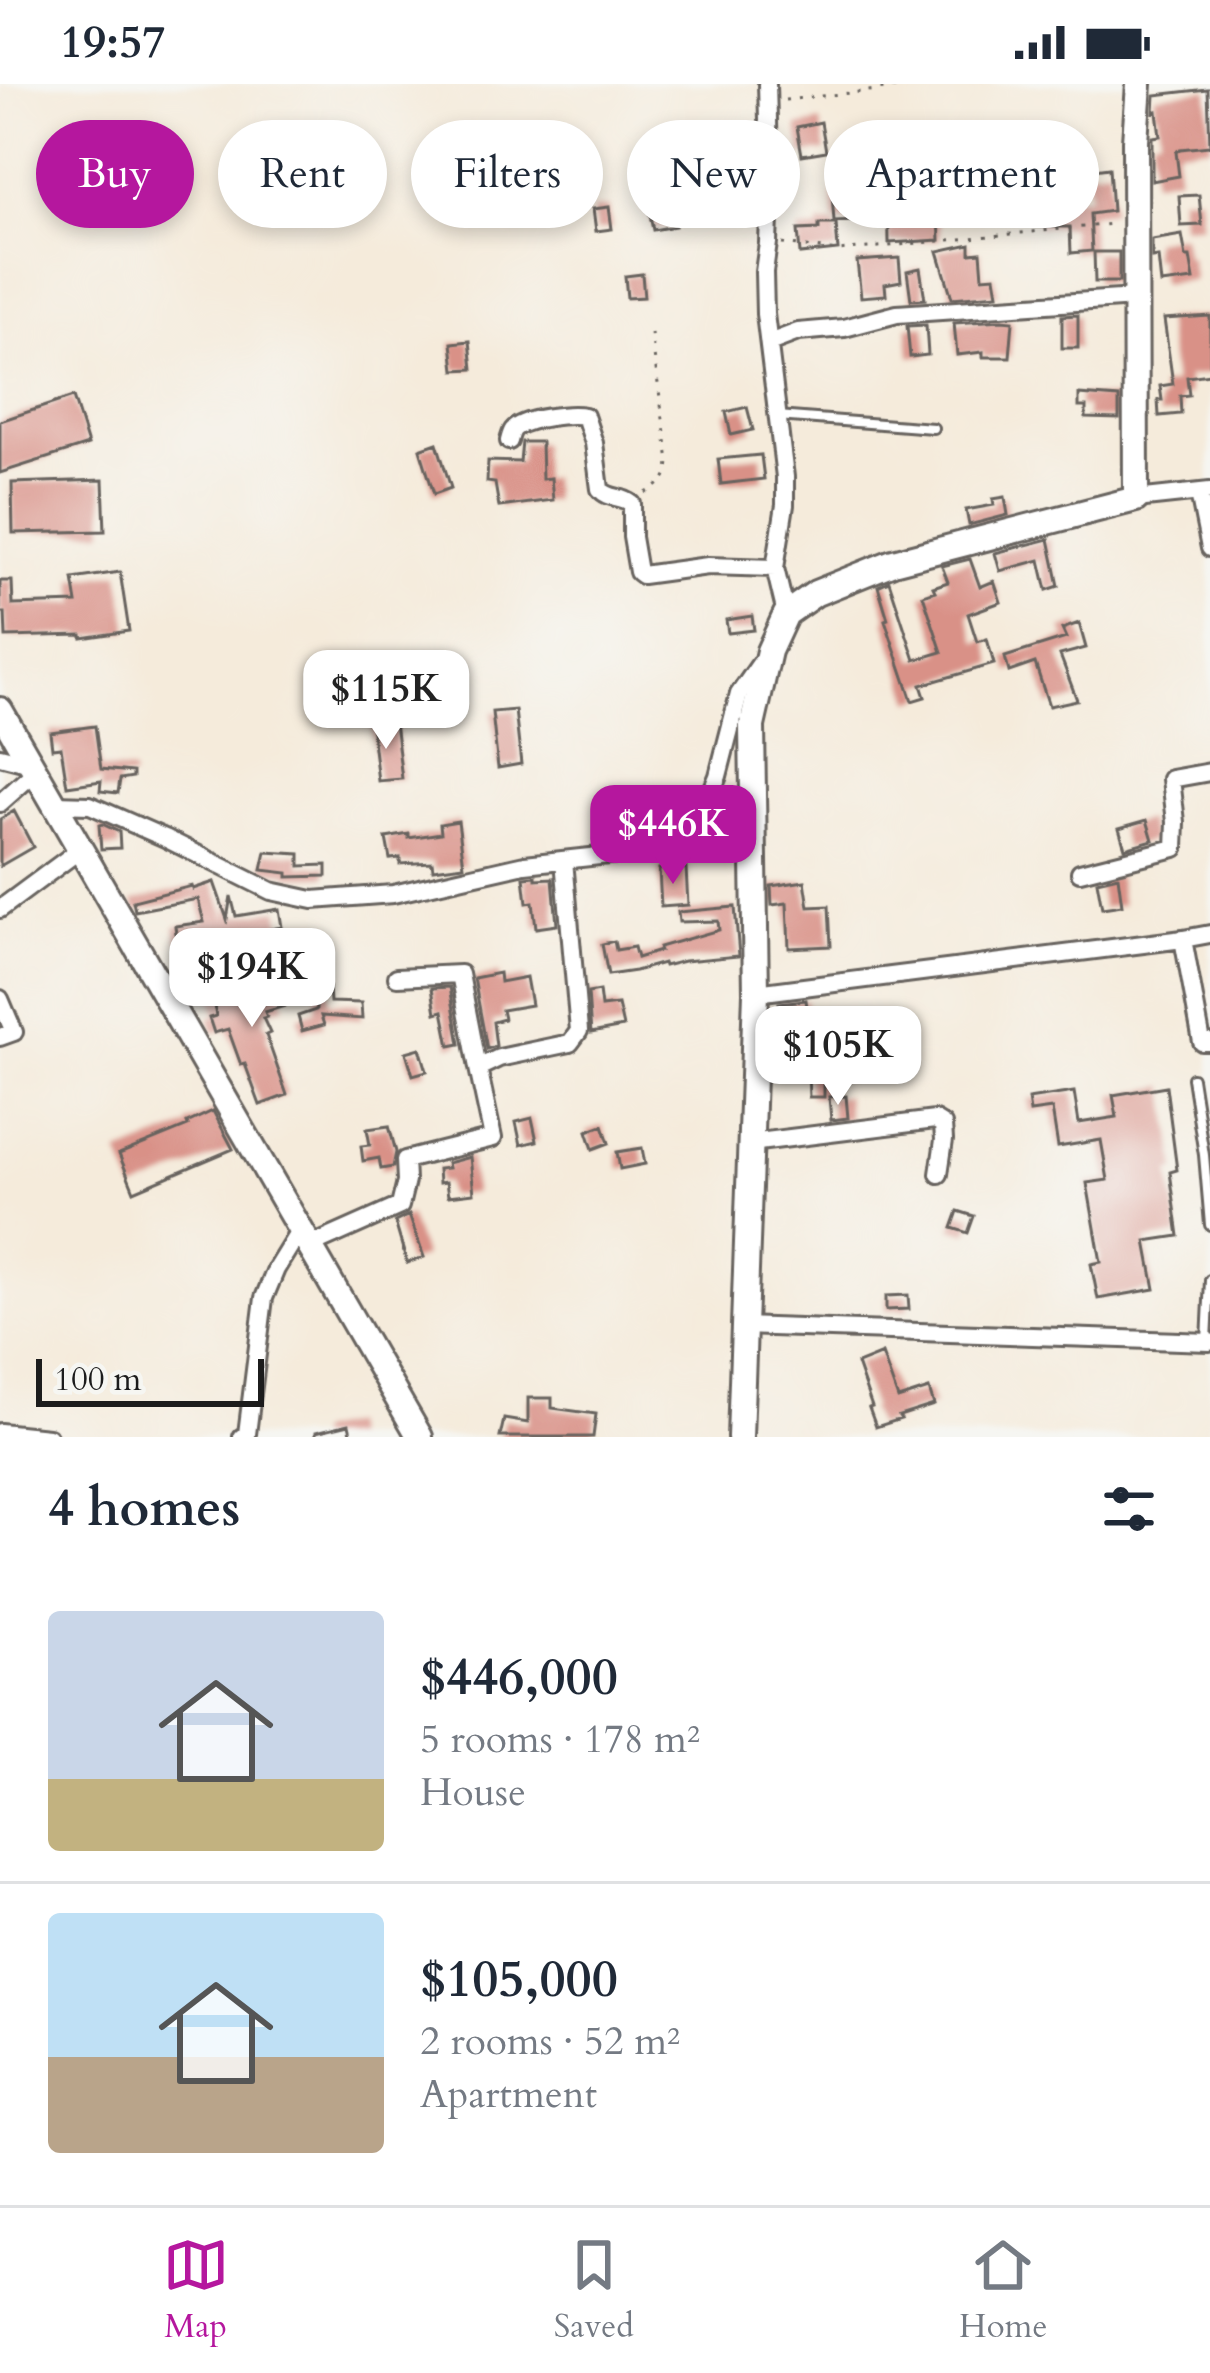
<!DOCTYPE html>
<html lang="en">
<head>
<meta charset="utf-8">
<style>
	body { margin:0; font-family:Cardo,serif; background:#f2f2f3; color:#1f2937; height:100vh; display:flex; flex-direction:column; font-size:45px; white-space:nowrap }
	* { box-sizing:border-box; margin:0 }
	p { font-size:39px; color:#747a83 }
	.icon { flex:none; width:66px; height:66px; fill:none; stroke:currentColor; stroke-width:2; stroke-linecap:round; stroke-linejoin:round }
	.map { position:relative; height:1353px; overflow:hidden }
	.side { display:flex; flex-direction:column; background:#fff; flex:1 }
	.side>* { flex:none }
	.top-card { position:absolute; left:36px; top:36px; width:1140px; height:108px; display:flex; gap:24px }
	.scale { position:absolute; left:36px; bottom:30px; width:228px; box-sizing:border-box; padding-left:12px; border:6px solid #1c1c1c; border-top:0; font-size:33px; line-height:42px; white-space:nowrap; color:#1c1c1c; -webkit-text-stroke:9px #f6f6f2; paint-order:stroke }
	.price { position:absolute; translate:-50% -102px; padding:0 27px; border-radius:24px; background:#fff; color:#222; font-size:39px; line-height:78px; filter:drop-shadow(0 3px 6px #0008) }
	.price::after { content:''; position:absolute; left:50%; top:72px; width:36px; height:27px; margin-left:-18px; background:inherit; clip-path:polygon(0 0,100% 0,50% 100%) }
	.price.on { background:#b5179e; color:#fff }
	ul { padding:0; list-style:none }
	li { display:flex; align-items:center; gap:36px; height:300px; padding:0 48px }
	li+li { border-top:3px solid #e0e1e3 }
	li span { display:grid; place-items:center; flex:none; width:336px; height:240px; border-radius:12px; color:#555 }
	li>.icon { margin-inline-start:auto }
	span .icon { width:144px; height:144px; fill:#fffc; stroke-width:1 }
	li b { font-size:51px }
	h2 { display:flex; justify-content:space-between; align-items:center; height:144px; padding:0 48px; font-size:51px }
	.chip { padding:0 42px; border-radius:54px; background:#fff; box-shadow:0 6px 18px #0003; font-size:42px; line-height:108px }
	.chip.on { background:#b5179e; color:#fff }
	.status { display:flex; justify-content:space-between; align-items:center; height:84px; padding:0 60px; background:#fff; direction:ltr }
	.status svg { height:33px; fill:currentColor }
	.menu { display:flex; justify-content:space-around; align-items:center; height:168px; border-top:3px solid #e0e1e3; background:#fff; font-size:33px; color:#747a83 }
	.menu a { display:grid; justify-items:center; gap:6px }
	.menu .on { color:#b5179e }
	.map>svg:first-child { display:block }
</style>
</head>
<body>
<div class="status"><b>19:57</b><svg viewBox="0 0 49 12"><path d="M0 12V9h3v3zM5 12V6h3v6zM10 12V3h3v9zM15 12V0h3v12zM26 1h20v11H26zM47 4h2v5h-2z"/></svg></div>
<div class="map">
<svg width="1210" height="1353" viewBox="0 0 1210 1353">
	<rect width="100%" height="100%" fill="#f6f6f2"/>
	<filter id="ink" filterUnits="userSpaceOnUse"><feTurbulence type="fractalNoise" baseFrequency=".00833" numOctaves="2"/><feDisplacementMap in="SourceGraphic" scale="24" xChannelSelector="R" yChannelSelector="G"/><feConvolveMatrix kernelMatrix="1 2 1 2 8 2 1 2 1" color-interpolation-filters="sRGB"/></filter>
	<filter id="wash" filterUnits="userSpaceOnUse"><feTurbulence type="fractalNoise" baseFrequency=".004" numOctaves="4" result="noise"/><feDisplacementMap in="SourceGraphic" scale="48" xChannelSelector="R" yChannelSelector="G"/><feGaussianBlur stdDeviation="2.7" result="paint"/><feColorMatrix in="noise" values="0 0 0 0 0 0 0 0 0 0 0 0 0 0 0 0 0 1.4 0 .05"/><feComposite in="paint" operator="in"/></filter>
	<g filter="url(#wash)">
		<rect width="100%" height="100%" fill="#f5ebdb"/>
		<g id="blocks">
			<path fill="#d99187" d="M 1208,5 L 1210,62 L 1180,65 L 1176,68 L 1179,92 L 1152,97 L 1152,53 L 1160,52 L 1157,27 L 1154,28 L 1155,11 Z
				M 821,38 L 826,67 L 802,71 L 797,43 Z
				M 970,54 L 971,67 L 942,67 L 942,55 Z
				M 590,84 L 595,109 L 580,112 L 575,87 Z
				M 1109,84 L 1112,127 L 1090,130 L 1092,167 L 1071,169 L 1070,143 L 1037,143 L 1037,115 L 1089,112 L 1086,87 Z
				M 899,96 L 901,132 L 939,131 L 940,156 L 889,159 L 888,97 Z
				M 855,108 L 857,137 L 834,138 L 832,110 Z
				M 1199,111 L 1202,141 L 1181,142 L 1179,112 Z
				M 658,120 L 665,128 L 672,129 L 675,142 L 653,146 L 648,122 Z
				M 609,123 L 612,145 L 596,147 L 593,125 Z
				M 819,140 L 836,140 L 838,166 L 800,170 L 798,146 L 819,145 Z
				M 1182,151 L 1186,173 L 1190,173 L 1194,196 L 1161,200 L 1158,173 L 1152,174 L 1152,156 Z
				M 970,160 L 970,169 L 981,168 L 983,193 L 995,192 L 998,210 L 952,214 L 938,167 Z
				M 1094,168 L 1119,168 L 1119,198 L 1095,198 Z
				M 899,174 L 901,197 L 885,200 L 886,211 L 861,213 L 857,177 Z
				M 920,184 L 925,215 L 911,216 L 907,187 Z
				M 642,190 L 644,213 L 627,214 L 625,192 Z
				M 1078,231 L 1078,264 L 1062,264 L 1062,232 Z
				M 1210,232 L 1210,290 L 1187,293 L 1189,311 L 1180,312 L 1181,330 L 1159,332 L 1158,316 L 1162,316 L 1160,302 L 1173,300 L 1164,235 Z
				M 1002,236 L 1013,237 L 1010,273 L 983,273 L 983,268 L 957,271 L 954,239 Z
				M 926,241 L 928,271 L 910,273 L 907,242 Z
				M 470,257 L 473,285 L 455,286 L 452,259 Z
				M 1079,311 L 1119,314 L 1119,335 L 1086,334 L 1086,323 L 1079,323 Z
				M 73,313 L 88,361 L 0,389 L 0,337 Z
				M 747,323 L 753,346 L 731,351 L 726,328 Z
				M 522,358 L 541,358 L 542,395 L 551,394 L 553,416 L 499,423 L 495,399 L 487,398 L 488,377 L 520,378 Z
				M 437,359 L 451,404 L 434,410 L 420,365 Z
				M 761,371 L 764,395 L 721,400 L 718,375 Z
				M 103,396 L 105,447 L 13,449 L 12,399 Z
				M 1005,413 L 1008,431 L 969,441 L 966,426 L 994,421 L 993,415 Z
				M 1049,455 L 1059,502 L 1047,506 L 1040,476 L 1000,487 L 995,469 Z
				M 970,475 L 980,503 L 994,497 L 1001,518 L 968,530 L 977,558 L 987,555 L 994,580 L 921,601 L 925,613 L 912,617 L 885,536 L 888,535 L 878,502 L 889,497 L 915,576 L 942,568 L 923,511 L 935,507 L 933,503 L 948,498 L 942,482 Z
				M 120,488 L 129,547 L 82,554 L 82,551 L 6,553 L 5,529 L 0,529 L 0,497 L 12,497 L 13,521 L 77,519 L 73,495 Z
				M 752,532 L 754,546 L 728,549 L 726,536 Z
				M 1079,539 L 1086,564 L 1060,571 L 1077,616 L 1049,622 L 1035,579 L 1009,588 L 1005,573 L 1066,554 L 1062,545 Z
				M 515,626 L 521,680 L 498,684 L 492,628 Z
				M 395,638 L 402,695 L 378,697 L 371,640 Z
				M 95,642 L 101,685 L 133,688 L 133,693 L 120,695 L 118,709 L 100,707 L 101,697 L 67,702 L 61,663 L 52,664 L 50,648 Z
				M 14,727 L 33,763 L 0,782 L 0,735 Z
				M 1147,736 L 1153,756 L 1125,764 L 1119,744 Z
				M 458,737 L 464,781 L 433,785 L 432,778 L 400,780 L 400,774 L 390,775 L 386,754 L 409,750 L 409,754 L 441,749 L 440,740 Z
				M 102,740 L 119,748 L 120,764 L 101,765 L 99,741 Z
				M 266,768 L 300,770 L 300,782 L 327,781 L 327,792 L 288,793 L 288,789 L 262,786 Z
				M 686,784 L 688,821 L 661,823 L 659,785 Z
				M 536,792 L 536,795 L 553,794 L 557,841 L 536,844 L 533,818 L 527,819 L 524,793 Z
				M 1118,792 L 1122,821 L 1102,824 L 1097,797 Z
				M 805,797 L 809,823 L 829,822 L 831,862 L 789,864 L 787,819 L 772,821 L 771,802 Z
				M 214,798 L 227,835 L 231,812 L 236,832 L 279,825 L 282,843 L 225,853 L 177,857 L 175,842 L 204,838 L 198,815 L 135,827 L 133,817 L 192,802 L 193,805 Z
				M 735,823 L 739,872 L 684,877 L 664,882 L 663,879 L 635,887 L 608,891 L 602,860 L 614,857 L 616,866 L 634,863 L 637,874 L 660,867 L 659,863 L 719,846 L 718,837 L 679,838 L 678,828 Z
				M 499,889 L 500,898 L 526,893 L 531,921 L 502,926 L 504,935 L 493,938 L 496,962 L 487,965 L 474,894 Z
				M 277,891 L 285,922 L 265,928 L 267,933 L 263,934 L 270,949 L 266,951 L 287,1011 L 260,1021 L 245,980 L 241,981 L 228,945 L 214,949 L 209,934 L 216,932 L 211,904 Z
				M 317,903 L 329,903 L 330,918 L 361,919 L 362,935 L 321,932 L 324,941 L 302,947 L 298,932 L 316,926 Z
				M 450,903 L 460,960 L 450,962 L 443,927 L 436,929 L 432,904 Z
				M 599,907 L 601,923 L 618,921 L 623,943 L 591,949 L 588,909 Z
				M 806,916 L 808,930 L 782,934 L 779,919 Z
				M 420,964 L 427,987 L 413,991 L 406,968 Z
				M 824,989 L 824,1013 L 809,1013 L 808,990 Z
				M 1166,1002 L 1177,1086 L 1170,1088 L 1179,1152 L 1146,1157 L 1155,1205 L 1098,1215 L 1091,1180 L 1101,1178 L 1087,1099 L 1108,1096 L 1101,1056 L 1058,1063 L 1052,1025 L 1030,1028 L 1028,1015 L 1074,1008 L 1079,1039 L 1117,1033 L 1113,1011 Z
				M 846,1012 L 848,1034 L 831,1036 L 829,1013 Z
				M 213,1027 L 233,1065 L 134,1107 L 119,1070 L 188,1042 L 187,1039 Z
				M 532,1034 L 537,1057 L 521,1061 L 516,1038 Z
				M 603,1041 L 609,1059 L 593,1065 L 587,1047 Z
				M 389,1042 L 396,1068 L 393,1083 L 381,1085 L 379,1074 L 363,1077 L 361,1062 L 370,1061 L 367,1045 Z
				M 642,1064 L 645,1080 L 620,1085 L 617,1068 Z
				M 470,1073 L 474,1109 L 448,1112 L 446,1098 L 439,1099 L 438,1085 L 448,1084 L 447,1079 Z
				M 958,1127 L 974,1132 L 968,1149 L 952,1144 Z
				M 409,1131 L 424,1173 L 407,1179 L 395,1138 Z
				M 908,1211 L 909,1225 L 886,1226 L 886,1212 Z
				M 882,1270 L 898,1315 L 929,1305 L 934,1321 L 899,1332 L 901,1335 L 876,1343 L 869,1324 L 872,1323 L 857,1280 Z
				M 528,1314 L 552,1314 L 552,1324 L 596,1330 L 593,1353 L 500,1353 L 504,1335 L 528,1339 Z
				M 349,1340 L 352,1353 L 316,1353 L 316,1348 Z"/>
		</g>
	</g>
	<g filter="url(#ink)">
		<use href="#blocks" fill-opacity="0" stroke="#68645f" stroke-width="3"/>
		<g fill="none" stroke-linecap="round" stroke-linejoin="round">
			<defs>
				<path id="service" d="M 777,332 L 933,344
					M 1192,994 L 1204,1071 L 1210,1141
					M 1207,1257 L 1210,1196"/>
				<path id="minor" d="M 767,0 L 770,109 L 768,159 L 764,188 L 765,230 L 785,393 L 785,421 L 775,484 L 786,530
					M 670,116 L 757,99 L 768,82
					M 769,259 L 798,248 L 844,244 L 897,230 L 1135,214
					M 509,357 C 510,353 511,349 513,346 C 522,334 571,329 585,332 L 594,359 L 600,405 C 609,416 622,411 632,420 L 632,453 L 638,488 L 642,491 L 708,482 L 775,484
					M 1199,409 L 1210,464
					M 1136,415 L 1210,407
					M 0,672 L 31,680
					M 0,719 L 36,687
					M 55,720 L 90,721 L 165,754 L 271,807 L 313,816 L 393,810 L 525,780 L 618,770 L 669,755 L 703,728 L 718,692 L 739,610 L 762,577
					M 703,728 L 721,741 L 753,778
					M 1080,788 L 1175,764 L 1176,738 L 1171,695 L 1210,688
					M 0,825 L 70,773 L 79,763
					M 1183,855 L 1210,850
					M 397,893 L 460,890 L 478,984
					M 756,909 L 1183,855 L 1202,958 L 1210,958
					M 0,915 L 14,948 L 0,953
					M 750,1059 L 935,1036 L 943,1041 L 944,1056 L 939,1090
					M 310,1162 L 400,1122 L 406,1097 L 405,1076 L 493,1054 L 478,984 L 499,974 L 570,959 L 579,947 L 564,776
					M 744,1242 L 1210,1258
					M 0,1348 L 48,1353
					M 242,1353 L 247,1350 L 264,1214 L 276,1185 L 300,1146"/>
				<path id="secondary" d="M 0,626 L 420,1353
					M 740,1353 L 756,909 L 752,642 L 769,567 L 786,530 L 816,509 L 893,478 L 1136,415 L 1135,57 L 1139,0"/>
			</defs>
			<use href="#service" stroke="#68645f" stroke-width="14"/>
			<use href="#minor" stroke="#68645f" stroke-width="22"/>
			<use href="#secondary" stroke="#68645f" stroke-width="30"/>
			<path stroke="#68645f" stroke-width="3" stroke-dasharray="3 9" stroke-linecap="butt" d="M 785,16 L 932,0
				M 782,160 L 838,167 L 1113,140
				M 646,409 C 661,400 668,396 669,377 L 651,250
				M 168,882 L 197,880 L 313,886"/>
			<use href="#service" stroke="#fff" stroke-width="8"/>
			<use href="#minor" stroke="#fff" stroke-width="16"/>
			<use href="#secondary" stroke="#fff" stroke-width="24"/>
		</g>
	</g>
</svg>
<div class="scale">100 m</div>
<b class="price" style="left:386px;top:668px">$115K</b>
<b class="price on" style="left:673px;top:803px">$446K</b>
<b class="price" style="left:252px;top:946px">$194K</b>
<b class="price" style="left:838px;top:1024px">$105K</b>
<div class="top-card">
<a class="chip on">Buy</a>
<a class="chip">Rent</a>
<a class="chip">Filters</a>
<a class="chip">New</a>
<a class="chip">Apartment</a>
</div>
</div>
<section class="side">
<h2>4 homes<svg class="icon" aria-label="filters" viewBox="0 0 24 24"><path d="M4 7h16M4 17h16"/><circle cx="9" cy="7" r="2"/><circle cx="15" cy="17" r="2"/></svg></h2>
<ul>
<li><span style="background:linear-gradient(#c9d6e8 70%,#c2b280 0)"><svg class="icon" aria-label="home" viewBox="0 0 24 24"><path d="M3 11l9-7 9 7M6 9v11h12V9"/></svg></span><div><b>$446,000</b><p>5 rooms · 178 m²</p><p>House</p></div></li>
<li><span style="background:linear-gradient(#bfe0f5 60%,#b9a48a 0)"><svg class="icon" aria-label="home" viewBox="0 0 24 24"><path d="M3 11l9-7 9 7M6 9v11h12V9"/></svg></span><div><b>$105,000</b><p>2 rooms · 52 m²</p><p>Apartment</p></div></li>
</ul>
</section>
<nav class="menu">
<a class="on"><svg class="icon" aria-label="map" viewBox="0 0 24 24"><path d="M3 6l6-2 6 2 6-2v14l-6 2-6-2-6 2zM9 4v14M15 6v14"/></svg>Map</a>
<a><svg class="icon" aria-label="saved" viewBox="0 0 24 24"><path d="M7 4h10v16l-5-4-5 4z"/></svg>Saved</a>
<a><svg class="icon" aria-label="home" viewBox="0 0 24 24"><path d="M3 11l9-7 9 7M6 9v11h12V9"/></svg>Home</a>
</nav>
</body>
</html>
